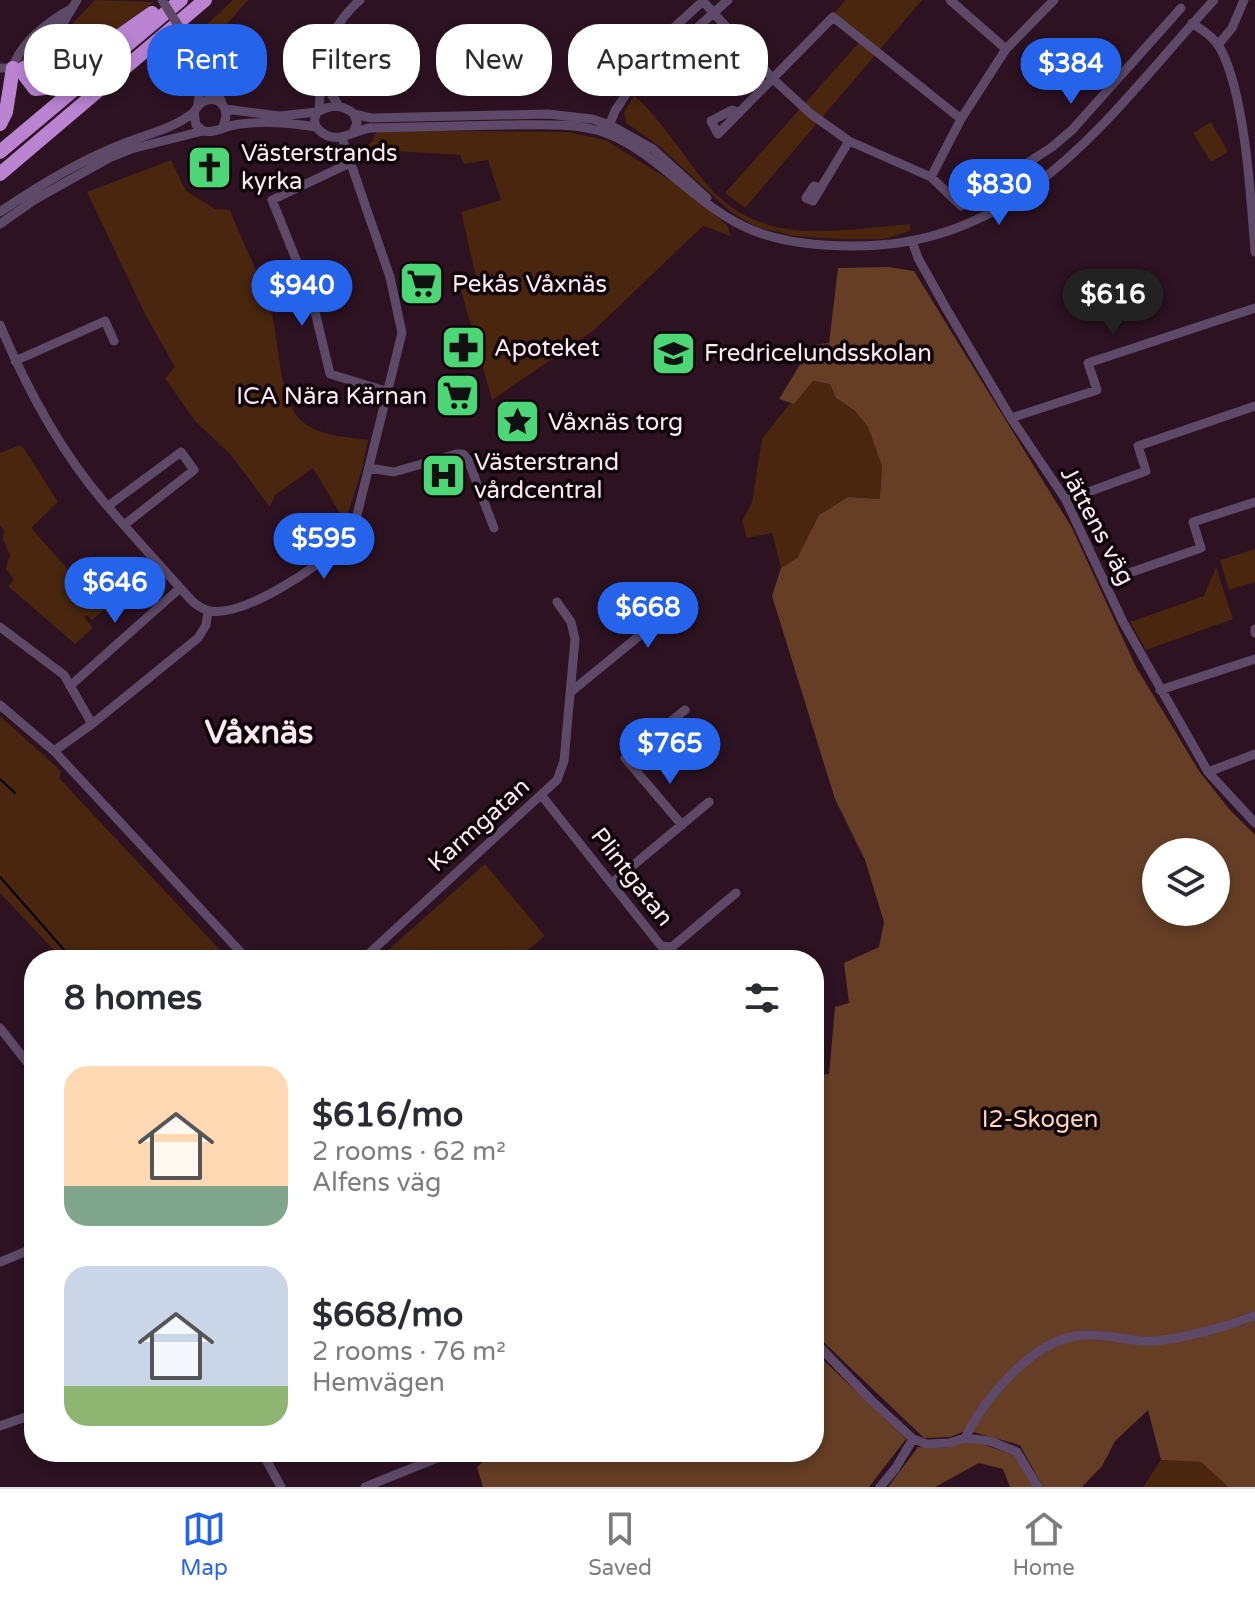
<!DOCTYPE html>
<html lang="en">
<head>
<meta charset="utf-8">
<style>
	body { margin:0; font-family:"Varela Round",sans-serif; background:#f2f2f3; color:#2b2b33; height:100vh; display:flex; flex-direction:column; font-size:30px; white-space:nowrap }
	* { box-sizing:border-box; margin:0 }
	p { font-size:26px; color:#7c7c81 }
	.icon { flex:none; width:44px; height:44px; fill:none; stroke:currentColor; stroke-width:2; stroke-linecap:round; stroke-linejoin:round }
	.map { position:relative; flex:1; overflow:hidden }
	.sheet { position:absolute; left:24px; top:950px; width:800px; height:512px; display:flex; flex-direction:column; background:#fff; border-radius:32px; box-shadow:0 4px 12px #0003 }
	.sheet>* { flex:none }
	.top-card { position:absolute; left:24px; top:24px; width:800px; height:72px; display:flex; gap:16px }
	.fabs { position:absolute; left:1142px; top:838px; display:grid; gap:16px }
	.fabs a { display:grid; place-items:center; width:88px; height:88px; border-radius:50%; background:#fff; box-shadow:0 4px 12px #0003; font-size:40px }
	.price { position:absolute; translate:-50% -68px; padding:0 18px; border-radius:28px; background:#2563eb; color:#fff; font-size:26px; line-height:52px; filter:drop-shadow(0 2px 4px #0008) }
	.price::after { content:''; position:absolute; left:50%; top:48px; width:24px; height:18px; margin-left:-12px; background:inherit; clip-path:polygon(0 0,100% 0,50% 100%) }
	.price.current { background:#222; color:#fff }
	ul { padding:0; list-style:none }
	li { display:flex; align-items:center; gap:24px; height:200px; padding:0 40px }
	li span { display:grid; place-items:center; flex:none; width:224px; height:160px; border-radius:24px; color:#555 }
	li>.icon { margin-inline-start:auto }
	span .icon { width:96px; height:96px; fill:#fffc; stroke-width:1 }
	li b { font-size:34px }
	h2 { display:flex; justify-content:space-between; align-items:center; height:96px; padding:0 40px; font-size:34px }
	.chip { padding:0 28px; border-radius:32px; background:#fff; box-shadow:0 4px 12px #0003; font-size:28px; line-height:72px }
	.chip.current { background:#2563eb; color:#fff }
	.tab-bar { display:flex; justify-content:space-around; align-items:center; height:112px; border-top:2px solid #e1e1e2; background:#fff; font-size:22px; color:#7c7c81 }
	.tab-bar a { display:grid; justify-items:center; gap:4px }
	.tab-bar .current { color:#2563eb }
	.map>svg:first-child { display:block }
</style>
</head>
<body>
<div class="map">
<svg width="1255" height="1487" viewBox="0 0 1255 1487">
	<rect width="100%" height="100%" fill="#2d1221"/>
	<path fill="#49260d" d="M 95,0 L 154,2 L 55,74 L 46,79 L 37,79 L 32,72 L 35,60 L 68,37 L 73,23 Z
		M 233,0 L 248,0 L 209,44 L 200,31 Z
		M 845,0 L 922,0 L 745,208 L 725,193 L 863,38 L 835,13 Z
		M 634,95 C 662,121 681,152 704,181 C 759,249 834,230 910,224 L 910,231 L 885,239 L 839,239 L 794,236 L 757,227 L 732,213 L 659,146 L 626,123 L 624,113 Z
		M 1211,122 L 1228,152 L 1211,162 L 1193,133 Z
		M 420,131 L 568,132 L 605,140 L 678,185 L 727,225 L 731,236 L 703,226 L 594,330 L 492,400 L 461,290 L 478,285 L 461,212 L 501,200 L 488,160 L 464,164 L 460,155 L 394,151 L 361,158 L 356,152 L 372,142 L 376,132 Z
		M 171,160 L 186,191 L 215,209 L 230,210 C 243,245 263,279 272,315 C 279,343 279,387 294,412 C 308,435 344,437 368,440 L 362,469 L 345,522 L 313,468 L 275,495 L 270,507 L 230,454 L 195,421 L 165,378 L 175,367 L 145,314 L 87,192 Z
		M 813,381 L 830,384 L 836,398 L 856,412 L 868,427 L 882,465 L 880,499 L 848,497 L 819,515 L 797,558 L 781,568 L 772,533 L 747,538 L 742,521 L 752,502 L 762,439 L 790,403 L 794,404 Z
		M 20,445 L 25,450 L 58,502 L 31,528 L 84,587 L 99,575 L 110,588 L 102,596 L 114,609 L 108,614 L 104,610 L 92,620 L 87,615 L 84,617 L 93,628 L 75,644 L 8,586 L 14,580 L 6,569 L 10,555 L 3,540 L 4,530 L 0,525 L 0,453 Z
		M 1255,549 L 1255,582 L 1229,590 L 1220,560 Z
		M 1216,567 L 1233,619 L 1146,650 L 1130,622 L 1204,596 Z
		M 0,716 L 61,771 L 59,778 L 220,950 L 225,960 L 63,960 L 0,893 Z
		M 485,864 L 545,936 L 516,960 L 377,960 Z
		M 1161,1460 L 1201,1462 L 1228,1487 L 1143,1487 Z"/>
	<path fill="#653e25" fill-rule="evenodd" d="M 888,267 L 914,271 L 1072,528 L 1136,667 L 1172,726 L 1199,771 L 1229,809 L 1255,835 L 1255,1310 C 1228,1323 1173,1339 1143,1338 C 1120,1337 1099,1327 1076,1332 C 1067,1334 1057,1342 1049,1346 C 1009,1369 986,1389 965,1431 L 950,1437 L 924,1438 L 814,1333 L 814,1075 L 829,1074 L 835,1007 L 849,1003 L 844,963 L 879,947 L 884,922 L 865,860 L 835,799 L 772,596 L 781,568 L 797,558 L 819,515 L 848,497 L 880,499 L 882,466 L 868,427 L 855,411 L 836,398 L 830,384 L 813,381 L 794,404 L 779,399 L 812,345 L 829,343 L 838,268 ZM 1156,852 L 1216,852 L 1216,912 L 1156,912 Z
		M 1255,1319 L 1255,1487 L 1228,1487 L 1201,1462 L 1161,1460 L 1148,1410 L 1115,1441 L 1102,1466 L 1082,1487 L 1043,1487 L 1020,1445 L 973,1432 L 990,1400 L 1021,1369 L 1056,1345 L 1074,1339 L 1105,1338 L 1164,1344 L 1243,1325 Z
		M 814,1351 L 906,1439 L 869,1487 L 483,1487 L 477,1467 L 495,1452 L 814,1452 Z
		M 965,1442 L 986,1445 L 1015,1456 L 1034,1487 L 1010,1487 L 1003,1469 L 979,1463 L 935,1487 L 888,1487 L 918,1447 L 946,1448 Z"/>
	<g fill="none" stroke-linecap="round" stroke-linejoin="round">
		<path stroke="#04001c" stroke-width="2" d="M 0,779 L 15,793
			M 0,877 L 73,960"/>
		<path stroke="#5e4968" stroke-width="9" d="M 702,0 L 773,79 L 811,114 L 849,141 L 931,177 L 961,206 L 1052,147 L 1072,130 L 1181,8
			M 950,0 L 1006,49
			M 1192,23 C 1203,31 1214,37 1220,48 C 1245,93 1251,199 1255,252
			M 190,44 L 209,70 L 223,106
			M 1218,45 L 1232,28 L 1244,0
			M 195,53 L 201,77 L 198,104
			M 0,68 L 24,68 L 28,58 L 65,20 L 77,0
			M 13,68 C 19,44 50,20 71,9
			M 622,75 L 703,1
			M 321,79 L 339,106
			M 225,109 L 280,116 L 317,112
			M 319,111 C 322,65 323,33 360,0
			M 739,113 L 732,110 L 711,121 L 718,134 L 833,17 L 961,119
			M 354,114 L 371,118 L 548,114 L 592,119 L 610,125 L 653,149 L 707,198
			M 354,130 L 357,123 L 354,114 C 341,103 331,105 317,112 C 314,120 313,124 319,130 C 335,146 353,131 370,128 C 415,127 459,126 504,125 C 536,125 574,122 606,133 C 657,152 699,209 752,230 C 783,243 819,246 853,246 C 1026,246 1108,115 1214,0
			M 203,131 L 196,125 L 194,112 C 207,88 235,102 223,126
			M 607,131 L 615,111 L 630,88 L 728,0
			M 352,162 L 272,200 L 312,299 L 330,374 L 389,392
			M 931,177 L 961,119 L 1006,49 L 1054,0
			M 821,188 L 814,186 L 806,198 L 813,201 L 849,141
			M 0,212 C 38,186 77,162 120,145 C 146,134 172,130 194,112
			M 0,224 L 34,200 L 109,158 L 131,149 L 203,131 C 216,134 226,125 240,124 C 264,121 291,123 316,127
			M 912,241 L 918,258 L 947,310 L 1011,418 L 1066,500 L 1123,622 L 1208,772 L 1255,823
			M 0,325 C 26,387 59,449 103,501 C 132,535 163,569 193,602 C 198,606 203,610 210,611 C 244,617 319,567 342,543 C 349,535 352,524 357,515 L 402,333 L 390,277 L 342,138
			M 15,361 L 105,321 L 114,341
			M 1011,418 L 1097,390 L 1088,363 L 1255,308
			M 369,468 L 394,472 L 456,454 L 463,454 L 468,460 L 494,528
			M 1066,500 L 1146,471 L 1138,446 L 1255,406
			M 108,506 L 181,452 L 194,470 L 124,525
			M 1106,581 L 1201,548 L 1193,522 L 1255,502
			M 0,627 L 64,675 L 92,724
			M 1255,629 L 1255,633
			M 70,686 L 180,588
			M 1160,690 L 1255,659
			M 572,691 L 656,622
			M 0,705 L 54,751 L 248,960
			M 54,751 L 92,724 L 198,638 L 206,625 L 208,611
			M 1208,772 L 1255,754
			M 542,796 L 661,946 L 672,947 L 736,893
			M 682,825 L 625,758 L 685,710
			M 612,883 L 709,802
			M 362,960 L 557,780 L 564,761 L 575,639 L 571,622 L 557,602
			M 0,1028 L 34,1071
			M 0,1262 L 34,1248
			M 814,1341 L 871,1400 L 913,1439 L 927,1444 L 949,1443 L 965,1438 L 990,1441 L 1017,1452 L 1038,1487
			M 0,1426 L 34,1414
			M 965,1438 C 984,1399 1030,1344 1075,1336 C 1097,1332 1120,1339 1142,1341 C 1169,1343 1230,1326 1255,1315
			M 262,1452 L 281,1487
			M 365,1487 L 452,1452
			M 880,1487 L 895,1469 L 913,1439"/>
		<path stroke="#bb84d3" stroke-width="14" d="M 24,68 L 25,76 L 35,89 L 45,88 L 152,13
			M 0,124 L 6,112 L 13,68
			M 0,152 L 181,0
			M 0,174 L 205,0"/>
		<path stroke="#5e4968" stroke-width="9" d="M 162,0 L 190,44"/>
	</g>
	<defs>
		<symbol id="church-square" viewBox="-11 -11 22 22"><rect x="-9" y="-9" width="18" height="18" rx="4" fill="#4cd676" stroke="#0e0409"/><path d="M-1.2-6h2.4v3.5h3.3v2.4h-3.3V6h-2.4V-.1h-3.3v-2.4h3.3Z" fill="#111"/></symbol>
		<symbol id="supermarket-square" viewBox="-11 -11 22 22"><rect x="-9" y="-9" width="18" height="18" rx="4" fill="#4cd676" stroke="#0e0409"/><path d="M-6-5.5h2.5l.6 2H6L4.5 2H-2.5L-4.4-4H-6ZM-1.5 3.2a1.3 1.3 0 1 0 .1 0ZM3 3.2a1.3 1.3 0 1 0 .1 0Z" fill="#111"/></symbol>
		<symbol id="pharmacy-square" viewBox="-11 -11 22 22"><rect x="-9" y="-9" width="18" height="18" rx="4" fill="#4cd676" stroke="#0e0409"/><path d="M-2-6h4v4h4v4h-4v4h-4v-4h-4v-4h4Z" fill="#111"/></symbol>
		<symbol id="school-square" viewBox="-11 -11 22 22"><rect x="-9" y="-9" width="18" height="18" rx="4" fill="#4cd676" stroke="#0e0409"/><path d="M0-5L7-2L0 1L-7-2ZM-4 1L0 2.5L4 1V4Q0 6-4 4Z" fill="#111"/></symbol>
		<symbol id="sight-square" viewBox="-11 -11 22 22"><rect x="-9" y="-9" width="18" height="18" rx="4" fill="#4cd676" stroke="#0e0409"/><path d="M0-6L1.8-2.2L6-1.7L2.9 1.2L3.7 5.4L0 3.3L-3.7 5.4L-2.9 1.2L-6-1.7L-1.8-2.2Z" fill="#111"/></symbol>
		<symbol id="hospital-square" viewBox="-11 -11 22 22"><rect x="-9" y="-9" width="18" height="18" rx="4" fill="#4cd676" stroke="#0e0409"/><path d="M-5-5h3v3.5h4V-5h3V5h-3V1.5h-4V5h-3Z" fill="#111"/></symbol>
	</defs>
	<g fill-rule="evenodd">
		<use href="#church-square" x="184" y="142" width="51" height="51"/>
		<use href="#supermarket-square" x="396" y="258" width="51" height="51"/>
		<use href="#pharmacy-square" x="438" y="322" width="51" height="51"/>
		<use href="#school-square" x="648" y="328" width="51" height="51"/>
		<use href="#supermarket-square" x="432" y="370" width="51" height="51"/>
		<use href="#sight-square" x="492" y="396" width="51" height="51"/>
		<use href="#hospital-square" x="418" y="450" width="51" height="51"/>
	</g>
	<g text-anchor="middle" dominant-baseline="central" stroke-width="7" stroke-linejoin="round" paint-order="stroke">
		<g font-size="24" fill="#fce8f2" stroke="#0e0409" text-anchor="start">
			<text x="241" y="153">Västerstrands<tspan x="241" dy="28">kyrka</tspan></text>
			<text x="452" y="284">Pekås Våxnäs</text>
			<text x="494" y="348">Apoteket</text>
			<text x="704" y="353">Fredricelundsskolan</text>
			<text x="427" y="396" text-anchor="end">ICA Nära Kärnan</text>
			<text x="548" y="422">Våxnäs torg</text>
			<text x="474" y="462">Västerstrand<tspan x="474" dy="28">vårdcentral</tspan></text>
		</g>
		<g font-size="24" fill="#fce8f2" stroke="#0e0409">
			<text transform="translate(1097 526) rotate(62)">Jättens väg</text>
			<text transform="translate(479 825) rotate(-42)">Karmgatan</text>
			<text transform="translate(632 877) rotate(52)">Plintgatan</text>
		</g>
		<g font-size="24" fill="#ffd5bc" stroke="#0e0409">
			<text x="1040" y="1119">I2-Skogen</text>
		</g>
		<g font-size="32" font-weight="bold" fill="#fce8f2" stroke="#0e0409">
			<text x="259" y="733">Våxnäs</text>
		</g>
	</g>
</svg>
<div class="fabs">
<a><svg class="icon" aria-label="layers" viewBox="0 0 24 24"><path d="M12 4l9 5-9 5-9-5zM3 14l9 5 9-5"/></svg></a>
</div>
<b class="price" style="left:1071px;top:106px">$384</b>
<b class="price" style="left:999px;top:227px">$830</b>
<b class="price" style="left:302px;top:328px">$940</b>
<b class="price current" style="left:1113px;top:337px">$616</b>
<b class="price" style="left:324px;top:581px">$595</b>
<b class="price" style="left:115px;top:625px">$646</b>
<b class="price" style="left:648px;top:650px">$668</b>
<b class="price" style="left:670px;top:786px">$765</b>
<div class="top-card">
<a class="chip">Buy</a>
<a class="chip current">Rent</a>
<a class="chip">Filters</a>
<a class="chip">New</a>
<a class="chip">Apartment</a>
</div>
<section class="sheet">
<h2>8 homes<svg class="icon" aria-label="filters" viewBox="0 0 24 24"><path d="M4 7h16M4 17h16"/><circle cx="9" cy="7" r="2"/><circle cx="15" cy="17" r="2"/></svg></h2>
<ul>
<li><span style="background:linear-gradient(#ffd9b3 75%,#7fa58c 0)"><svg class="icon" aria-label="home" viewBox="0 0 24 24"><path d="M3 11l9-7 9 7M6 9v11h12V9"/></svg></span><div><b>$616/mo</b><p>2 rooms · 62 m²</p><p>Alfens väg</p></div></li>
<li><span style="background:linear-gradient(#c9d6e8 75%,#8fb573 0)"><svg class="icon" aria-label="home" viewBox="0 0 24 24"><path d="M3 11l9-7 9 7M6 9v11h12V9"/></svg></span><div><b>$668/mo</b><p>2 rooms · 76 m²</p><p>Hemvägen</p></div></li>
</ul>
</section>
</div>
<nav class="tab-bar">
<a class="current"><svg class="icon" aria-label="map" viewBox="0 0 24 24"><path d="M3 6l6-2 6 2 6-2v14l-6 2-6-2-6 2zM9 4v14M15 6v14"/></svg>Map</a>
<a><svg class="icon" aria-label="saved" viewBox="0 0 24 24"><path d="M7 4h10v16l-5-4-5 4z"/></svg>Saved</a>
<a><svg class="icon" aria-label="home" viewBox="0 0 24 24"><path d="M3 11l9-7 9 7M6 9v11h12V9"/></svg>Home</a>
</nav>
</body>
</html>
